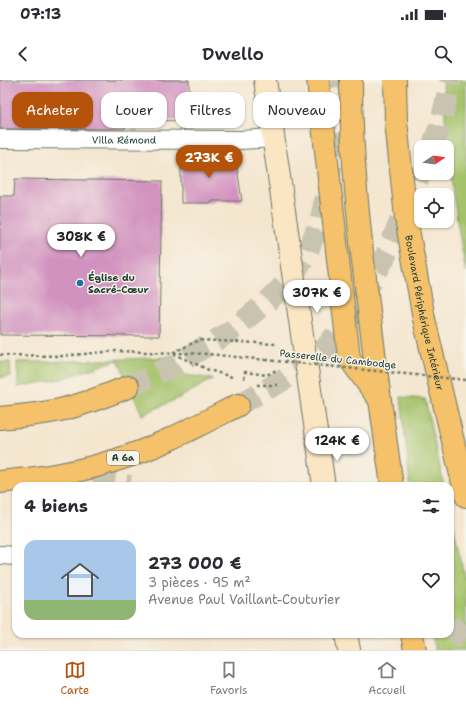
<!DOCTYPE html>
<html lang="fr">
<head>
<meta charset="utf-8">
<style>
	body { margin:0; font-family:"Shantell Sans",sans-serif; background:#f7f7f7; color:#2b2b33; height:100vh; display:flex; flex-direction:column; font-size:15px; white-space:nowrap }
	* { box-sizing:border-box; margin:0 }
	p { font-size:13px; color:#7c7c81 }
	.icon { flex:none; width:22px; height:22px; fill:none; stroke:currentColor; stroke-width:2; stroke-linecap:round; stroke-linejoin:round }
	.map { position:relative; flex:1; overflow:hidden }
	.sheet { position:absolute; left:12px; top:402px; width:442px; height:156px; display:flex; flex-direction:column; background:#fff; border-radius:12px; box-shadow:0 1px 3px #0004 }
	.sheet>* { flex:none }
	.banner { position:absolute; left:12px; top:12px; width:442px; height:36px; display:flex; gap:8px }
	.needle { width:26px; rotate:77deg }
	.fabs { position:absolute; left:414px; top:60px; display:grid; gap:8px }
	.fabs a { display:grid; place-items:center; width:40px; height:40px; border-radius:8px; background:#fff; box-shadow:0 1px 3px #0004; font-size:20px }
	.price { position:absolute; translate:-50% -34px; padding:0 9px; border-radius:14px; background:#fff; color:#222; font-size:13px; line-height:26px; filter:drop-shadow(0 1px 2px #0008) }
	.price::after { content:''; position:absolute; left:50%; top:24px; width:12px; height:9px; margin-left:-6px; background:inherit; clip-path:polygon(0 0,100% 0,50% 100%) }
	.price.active { background:#b45309; color:#fff }
	ul { padding:0; list-style:none }
	li { display:flex; align-items:center; gap:12px; height:100px; padding:0 12px }
	li span { display:grid; place-items:center; flex:none; width:112px; height:80px; border-radius:12px; color:#555 }
	li>.icon { margin-inline-start:auto }
	span .icon { width:48px; height:48px; fill:#fffc; stroke-width:1 }
	li b { font-size:17px }
	h2 { display:flex; justify-content:space-between; align-items:center; height:48px; padding:0 12px; font-size:17px }
	.tag { padding:0 14px; border-radius:12px; background:#fff; box-shadow:0 1px 3px #0004; font-size:14px; line-height:36px }
	.tag.active { background:#b45309; color:#fff }
	.status { display:flex; justify-content:space-between; align-items:center; height:28px; padding:0 20px; background:#fff; direction:ltr }
	.status svg { height:11px; fill:currentColor }
	header { display:flex; justify-content:space-between; align-items:center; height:52px; padding:0 12px; background:#fff; font-size:18px; font-weight:600 }
	.dock { display:flex; justify-content:space-around; align-items:center; height:56px; border-top:1px solid #e1e1e2; background:#fff; font-size:11px; color:#7c7c81 }
	.dock a { display:grid; justify-items:center; gap:2px }
	.dock .active { color:#b45309 }
	.map>svg:first-child { display:block }
</style>
</head>
<body>
<div class="status"><b>07:13</b><svg viewBox="0 0 49 12"><path d="M0 12V9h3v3zM5 12V6h3v6zM10 12V3h3v9zM15 12V0h3v12zM26 1h20v11H26zM47 4h2v5h-2z"/></svg></div>
<header><svg class="icon" aria-label="back" viewBox="0 0 24 24"><path d="M15 5l-7 7 7 7"/></svg>Dwello<svg class="icon" aria-label="search" viewBox="0 0 24 24"><circle cx="10" cy="10" r="6"/><path d="M15 15l6 6"/></svg></header>
<div class="map">
<svg width="466" height="570" viewBox="0 0 466 570">
	<rect width="100%" height="100%" fill="#f7f3e8"/>
	<filter id="ink" filterUnits="userSpaceOnUse"><feTurbulence type="fractalNoise" baseFrequency=".025" numOctaves="2"/><feDisplacementMap in="SourceGraphic" scale="8" xChannelSelector="R" yChannelSelector="G"/><feConvolveMatrix kernelMatrix="1 2 1 2 8 2 1 2 1" color-interpolation-filters="sRGB"/></filter>
	<filter id="wash" filterUnits="userSpaceOnUse"><feTurbulence type="fractalNoise" baseFrequency=".012" numOctaves="4" result="noise"/><feDisplacementMap in="SourceGraphic" scale="16" xChannelSelector="R" yChannelSelector="G"/><feGaussianBlur stdDeviation="0.9" result="paint"/><feColorMatrix in="noise" values="0 0 0 0 0 0 0 0 0 0 0 0 0 0 0 0 0 1.4 0 .05"/><feComposite in="paint" operator="in"/></filter>
	<g filter="url(#wash)">
		<rect width="100%" height="100%" fill="#f4e6cf"/>
		<path fill="#a4c26a" stroke="#62804f" d="M 443,0 L 466,0 L 466,192 C 454,128 445,65 443,0 Z
			M 172,277 L 173,293 L 213,299 L 181,317 L 142,335 L 118,280 L 61,299 L 18,307 L 17,282 C 69,282 121,279 172,277 Z
			M 0,282 L 10,282 L 11,296 L 0,298 Z
			M 401,317 L 425,319 L 444,406 L 410,406 Z
			M 450,431 L 466,504 L 466,570 L 435,570 L 432,554 L 450,554 Z"/>
		<g id="blocks">
			<path fill="#d192bf" d="M 0,0 L 189,0 L 189,41 L 125,40 L 125,49 L 0,49 Z
				M 181,74 L 235,74 L 242,121 L 212,121 L 212,123 L 181,123 Z
				M 15,99 L 162,101 L 159,256 L 0,255 L 0,116 L 14,116 Z"/>
		</g>
	</g>
	<g filter="url(#ink)">
		<use href="#blocks" fill-opacity="0" stroke="#6a786a" stroke-width="1"/>
		<g fill="none" stroke-linecap="round" stroke-linejoin="round">
			<path stroke="#c9c4b0" stroke-width="22" stroke-dasharray="22 11" stroke-linecap="butt" d="M 432,67 L 440,46 L 451,0
				M 128,307 L 175,285 L 231,251 L 268,221 L 288,201 L 305,178 L 321,139 L 332,82 L 338,23 L 339,0
				M 238,325 L 285,299 L 323,271 L 358,226 L 385,177 L 421,93
				M 60,397 L 95,400 L 130,406
				M 450,545 L 466,559"/>
			<defs>
				<g id="service">
					<path id="s1" d="M 0,59 L 240,60 L 273,58"/>
					<path d="M 0,475 L 16,476"/>
				</g>
				<path id="secondary" d="M 265,0 L 324,406
					M 346,554 L 349,570"/>
				<g id="trunk">
					<path d="M 318,0 L 349,278 L 379,319"/>
					<path d="M 351,0 C 351,75 359,149 368,223 C 375,284 383,345 392,406"/>
					<path id="s2" d="M 395,0 L 396,41 L 406,138 L 424,239 L 466,416"/>
					<path d="M 412,554 L 415,570"/>
				</g>
				<path id="motorway" d="M 0,338 C 21,336 43,334 64,329 C 86,324 107,315 128,307
					M 0,402 C 38,398 77,393 113,381 C 157,368 197,346 238,325"/>
			</defs>
			<use href="#service" stroke="#6a786a" stroke-width="20"/>
			<use href="#secondary" stroke="#6a786a" stroke-width="24"/>
			<use href="#trunk" stroke="#6a786a" stroke-width="24"/>
			<use href="#motorway" stroke="#6a786a" stroke-width="24"/>
			<path stroke="#6a786a" stroke-width="2.5" stroke-dasharray="3 3" stroke-linecap="butt" d="M 0,275 L 62,276 L 116,271 L 208,274 L 266,280
				M 232,297 L 209,290 L 172,273 L 199,260 L 276,264
				M 244,299 L 245,292 L 267,295 L 278,289
				M 257,305 L 280,305"/>
			<use href="#service" stroke="#fff" stroke-width="18"/>
			<use href="#secondary" stroke="#fbe6c4" stroke-width="22"/>
			<use href="#trunk" stroke="#f5c16b" stroke-width="22"/>
			<use href="#motorway" stroke="#f5c16b" stroke-width="22"/>
			<path stroke="#6a786a" stroke-width="2.5" stroke-dasharray="3 3" stroke-linecap="butt" d="M 266,280 L 466,300"/>
		</g>
	</g>
	<circle fill="#1f6fb2" stroke="#f7f3e8" stroke-width="1.5" cx="80" cy="203" r="4"/>
	<g text-anchor="middle" dominant-baseline="central" stroke-width="3" stroke-linejoin="round" paint-order="stroke">
		<rect fill="#f7f3e8" stroke="#60746a" stroke-width="1" x="107" y="371" width="32" height="14" rx="3"/>
		<g font-size="9" font-weight="bold" fill="#1f3d34">
			<text x="123" y="378">A 6a</text>
		</g>
		<g font-size="10" fill="#1f3d34" stroke="#f7f3e8">
			<text stroke="none"><textPath href="#s1" startOffset="124">Villa Rémond</textPath></text>
			<text stroke="none"><textPath href="#s2" startOffset="235">Boulevard Périphérique Intérieur</textPath></text>
			<text transform="translate(338 279) rotate(6)">Passerelle du Cambodge</text>
		</g>
		<g font-size="10" font-weight="bold" fill="#1f3d34" stroke="#f7f3e8" text-anchor="start">
			<text x="88" y="197">Église du<tspan x="88" dy="12">Sacré-Cœur</tspan></text>
		</g>
	</g>
</svg>
<div class="fabs">
<a><svg class="needle" viewBox="-14 -14 28 28"><path d="M0-13l5 13h-10z" fill="#e53935"/><path d="M0 13l5-13h-10z" fill="#7c7c81"/></svg></a>
<a><svg class="icon" aria-label="locate" viewBox="0 0 24 24"><circle cx="12" cy="12" r="6"/><path d="M12 2v4M12 18v4M2 12h4M18 12h4"/></svg></a>
</div>
<b class="price active" style="left:209px;top:99px">273K €</b>
<b class="price" style="left:81px;top:178px">308K €</b>
<b class="price" style="left:317px;top:234px">307K €</b>
<b class="price" style="left:337px;top:382px">124K €</b>
<div class="banner">
<a class="tag active">Acheter</a>
<a class="tag">Louer</a>
<a class="tag">Filtres</a>
<a class="tag">Nouveau</a>
</div>
<section class="sheet">
<h2>4 biens<svg class="icon" aria-label="filters" viewBox="0 0 24 24"><path d="M4 7h16M4 17h16"/><circle cx="9" cy="7" r="2"/><circle cx="15" cy="17" r="2"/></svg></h2>
<ul>
<li><span style="background:linear-gradient(#a9c7e8 75%,#8fb573 0)"><svg class="icon" aria-label="home" viewBox="0 0 24 24"><path d="M3 11l9-7 9 7M6 9v11h12V9"/></svg></span><div><b>273 000 €</b><p>3 pièces · 95 m²</p><p>Avenue Paul Vaillant-Couturier</p></div><svg class="icon" aria-label="heart" viewBox="0 0 24 24"><path d="M12 20l-8-8c-3-5 5-10 8-4 3-6 11-1 8 4z"/></svg></li>
</ul>
</section>
</div>
<nav class="dock">
<a class="active"><svg class="icon" aria-label="map" viewBox="0 0 24 24"><path d="M3 6l6-2 6 2 6-2v14l-6 2-6-2-6 2zM9 4v14M15 6v14"/></svg>Carte</a>
<a><svg class="icon" aria-label="saved" viewBox="0 0 24 24"><path d="M7 4h10v16l-5-4-5 4z"/></svg>Favoris</a>
<a><svg class="icon" aria-label="home" viewBox="0 0 24 24"><path d="M3 11l9-7 9 7M6 9v11h12V9"/></svg>Accueil</a>
</nav>
</body>
</html>
